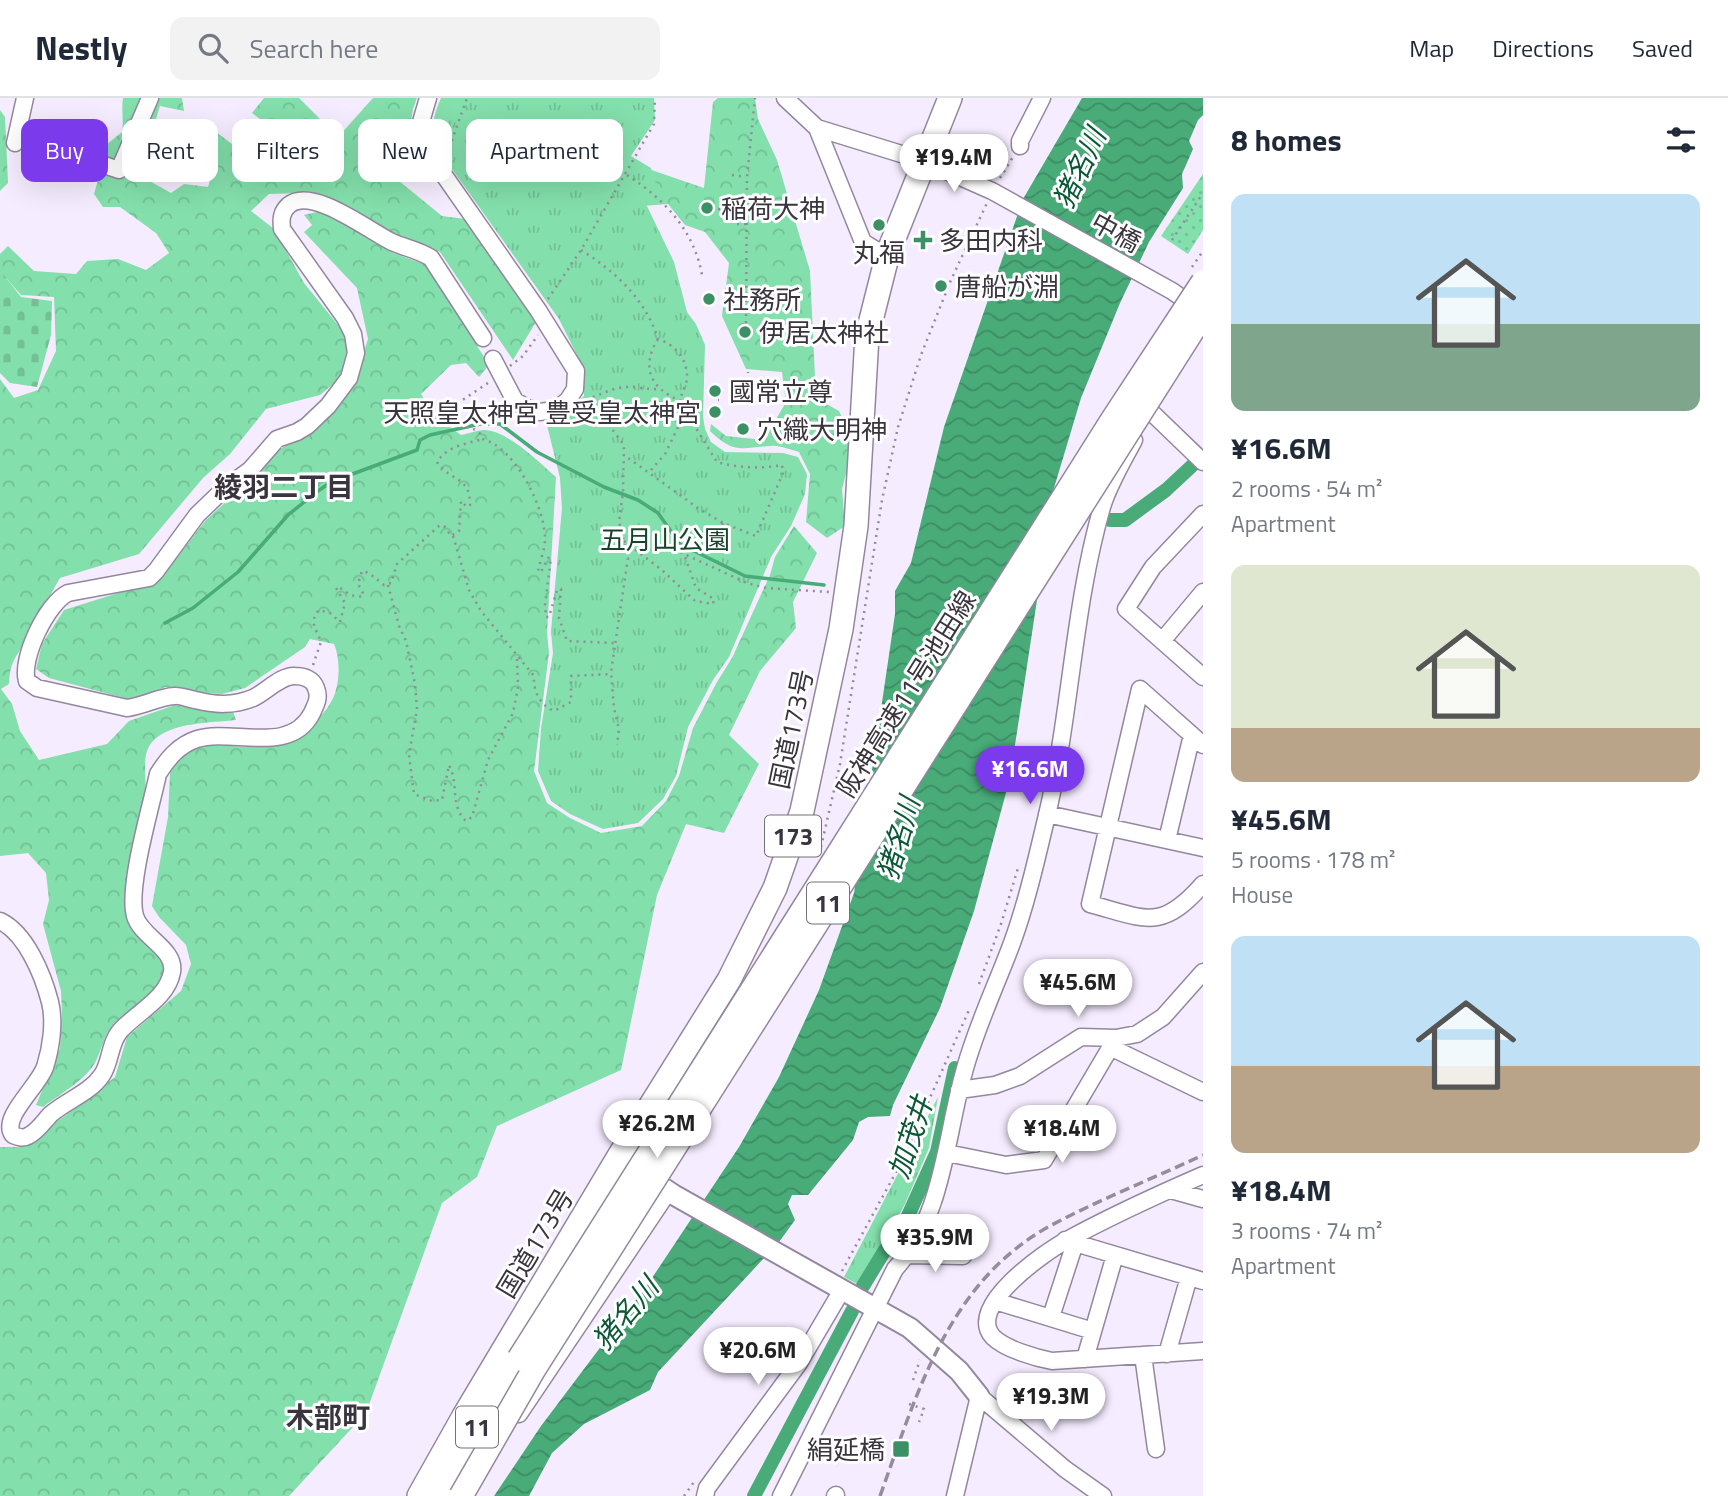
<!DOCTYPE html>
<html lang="en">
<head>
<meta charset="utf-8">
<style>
	body { margin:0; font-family:"Titillium Web","Noto Sans JP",sans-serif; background:#f2f2f3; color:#1f2937; height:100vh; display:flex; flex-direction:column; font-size:26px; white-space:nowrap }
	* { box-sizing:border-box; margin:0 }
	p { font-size:23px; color:#747a83 }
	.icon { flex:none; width:38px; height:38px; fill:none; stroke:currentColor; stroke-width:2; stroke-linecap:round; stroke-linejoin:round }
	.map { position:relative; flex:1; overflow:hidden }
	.drawer { display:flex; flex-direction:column; background:#fff; width:525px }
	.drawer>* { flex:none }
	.hud { position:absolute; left:21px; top:21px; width:665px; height:63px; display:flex; gap:14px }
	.price { position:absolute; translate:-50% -60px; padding:0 16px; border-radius:24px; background:#fff; color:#222; font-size:23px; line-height:46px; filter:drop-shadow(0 2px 4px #0008) }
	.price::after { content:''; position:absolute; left:50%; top:42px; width:21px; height:16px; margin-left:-10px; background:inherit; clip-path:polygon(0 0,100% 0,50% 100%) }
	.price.selected { background:#7c3aed; color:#fff }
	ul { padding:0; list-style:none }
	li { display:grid; align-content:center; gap:14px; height:371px; padding:0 28px }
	li span { display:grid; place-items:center; height:217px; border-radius:14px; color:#555 }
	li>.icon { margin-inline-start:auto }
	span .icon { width:126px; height:126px; fill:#fffc; stroke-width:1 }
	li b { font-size:30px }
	h2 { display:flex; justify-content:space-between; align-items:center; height:84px; padding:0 28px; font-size:30px }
	.tag { padding:0 24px; border-radius:14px; background:#fff; box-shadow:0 7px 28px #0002; font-size:24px; line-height:63px }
	.tag.selected { background:#7c3aed; color:#fff }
	header { display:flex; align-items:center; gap:42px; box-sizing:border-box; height:98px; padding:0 35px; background:#fff; border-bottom:2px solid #e0e1e3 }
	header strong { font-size:33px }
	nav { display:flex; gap:38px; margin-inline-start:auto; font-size:24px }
	.search { width:490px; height:63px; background:#f2f2f3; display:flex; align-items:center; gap:18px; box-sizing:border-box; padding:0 24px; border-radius:14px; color:#747a83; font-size:26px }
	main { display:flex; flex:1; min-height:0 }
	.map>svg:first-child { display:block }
</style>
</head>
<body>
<header>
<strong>Nestly</strong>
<div class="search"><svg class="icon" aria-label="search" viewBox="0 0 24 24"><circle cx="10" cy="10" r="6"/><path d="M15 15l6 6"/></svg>Search here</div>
<nav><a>Map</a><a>Directions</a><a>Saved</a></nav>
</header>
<main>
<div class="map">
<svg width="1203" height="1398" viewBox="0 0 1203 1398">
	<defs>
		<pattern id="grass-dots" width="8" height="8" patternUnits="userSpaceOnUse" patternTransform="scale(1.75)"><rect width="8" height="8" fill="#83dfab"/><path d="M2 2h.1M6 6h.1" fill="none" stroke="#72c094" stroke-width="1.8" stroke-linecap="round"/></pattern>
		<pattern id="forest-crowns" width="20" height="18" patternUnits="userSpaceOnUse" patternTransform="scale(1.75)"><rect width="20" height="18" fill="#83dfab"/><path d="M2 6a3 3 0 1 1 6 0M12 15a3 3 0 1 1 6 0" fill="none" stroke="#72c094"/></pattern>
		<pattern id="cemetery-stones" width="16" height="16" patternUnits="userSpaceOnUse" patternTransform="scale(1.75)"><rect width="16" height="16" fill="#83dfab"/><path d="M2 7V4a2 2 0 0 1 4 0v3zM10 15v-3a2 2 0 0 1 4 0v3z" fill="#72c094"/></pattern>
		<pattern id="park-tufts" width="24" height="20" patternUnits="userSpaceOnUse" patternTransform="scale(1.75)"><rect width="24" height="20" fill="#83dfab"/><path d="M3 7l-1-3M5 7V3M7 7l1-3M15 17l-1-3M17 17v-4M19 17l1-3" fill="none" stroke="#72c094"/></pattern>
		<pattern id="water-waves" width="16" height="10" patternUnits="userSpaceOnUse" patternTransform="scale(1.75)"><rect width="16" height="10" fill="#48ab78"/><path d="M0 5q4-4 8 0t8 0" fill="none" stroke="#3d8c64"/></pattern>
	</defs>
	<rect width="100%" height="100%" fill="#f6ecff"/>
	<path fill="url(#grass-dots)" d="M 1203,76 L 1203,132 L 1188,156 L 1161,138 Z"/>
	<path fill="url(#forest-crowns)" d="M 123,0 L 182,0 L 184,13 L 160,8 L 156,21 L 170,29 L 164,43 L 146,40 L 128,71 L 171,95 L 184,86 L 208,89 L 218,57 L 193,42 L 205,26 L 232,46 L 241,59 L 263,58 L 292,81 L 309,58 L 252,15 L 264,0 L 299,0 L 338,39 L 373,0 L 417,0 L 413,11 L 408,41 L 388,74 L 442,118 L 473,122 L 536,224 L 513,262 L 440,154 L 396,138 L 356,113 L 305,95 L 269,96 L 251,113 L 274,131 L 304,185 L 342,232 L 347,247 L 345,265 L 339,281 L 320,297 L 266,311 L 230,356 L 203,380 L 139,456 L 60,480 C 49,498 41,517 31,535 C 19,557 10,559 9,586 L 1,591 L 12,606 L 20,633 L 39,662 L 107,646 L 129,623 L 175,607 L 224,615 L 232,611 L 236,622 C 210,625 173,624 154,642 C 139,656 148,680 145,699 C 141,724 123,783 126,805 C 132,835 145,842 163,862 C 168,893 129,908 112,928 C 103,939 102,951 96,963 C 86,982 60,996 43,1009 L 36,1007 L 60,950 L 62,917 L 61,893 L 43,826 L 49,802 L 46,775 L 28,755 L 0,758 L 0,281 L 14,300 L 38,292 L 56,253 L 54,199 L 21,197 L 0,173 L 0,156 L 8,148 L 34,173 L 76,176 L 87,163 L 118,161 L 146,172 L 169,155 L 156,135 L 120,109 L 103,109 L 94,96 L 100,75 L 91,59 L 122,34 C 124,21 121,11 123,0 Z
		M 718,0 L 755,0 L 758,21 L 777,62 L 810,173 L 816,300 L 839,313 L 854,345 L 842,391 L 845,428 L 827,440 L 806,424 L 810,376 L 799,354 C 791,352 779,347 771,348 C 740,350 734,356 710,333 L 711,326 L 726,338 L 764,342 L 786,304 L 782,274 L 746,271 L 722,218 L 729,165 L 705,134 L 685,127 L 668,106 L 642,108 L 631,65 L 704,90 L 713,4 Z
		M 0,12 L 5,19 L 8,85 L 0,93 Z
		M 321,113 L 355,129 L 393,155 L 427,167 L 489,267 L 479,279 L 466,265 L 451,267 L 421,296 L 434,317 L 461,337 C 468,336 477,332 484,332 C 507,332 539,364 556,379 L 547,535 L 549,555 L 534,673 L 547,705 L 570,720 L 601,735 L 642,728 L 666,703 L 679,678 L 693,630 L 717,584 L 732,560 L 770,477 L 775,459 L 794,428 L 817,455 L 793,504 L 796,530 L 760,573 L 729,637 L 759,666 L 724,735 L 686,726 L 657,797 L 621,972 L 497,1028 L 477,1079 L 442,1105 L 366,1315 L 289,1398 L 0,1398 L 0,1049 L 19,1049 L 65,1018 L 115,979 L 127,939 L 181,893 L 191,866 L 186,847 L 159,819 L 152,808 L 168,719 L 170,675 L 179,656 C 185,653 192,649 199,648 C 221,645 243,651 264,648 C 286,645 321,624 331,604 C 340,589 341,562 334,546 L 310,541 L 305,549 L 245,590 L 222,596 L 181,593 L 165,589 L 135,603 L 49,580 L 36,571 L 42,546 L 64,512 L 153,484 L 164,476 L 206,422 L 261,372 L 277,353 L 311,333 L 346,298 L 357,275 L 368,241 L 357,190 L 304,134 L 312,127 L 304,117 Z"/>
	<path fill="url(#cemetery-stones)" d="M 0,172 L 21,199 L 52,203 L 51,237 L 37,289 L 10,285 L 0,275 Z"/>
	<path fill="url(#park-tufts)" d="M 441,0 L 654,0 L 655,22 L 631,58 L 651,70 L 656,86 L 646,106 L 674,164 L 687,214 L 696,226 L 705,247 L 703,318 L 705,331 L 711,344 L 725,354 L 783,355 L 798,359 L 807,376 L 805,396 L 791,428 L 771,459 L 729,559 L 713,582 L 688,629 L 676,678 L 663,701 L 638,725 L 603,731 L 570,716 L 551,703 L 538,673 L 541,631 L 553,555 L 551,533 L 562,410 L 560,380 L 545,319 L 569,311 L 584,298 L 584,280 L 579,261 L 559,221 L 442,57 C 432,33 430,25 441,0 Z
		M 938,999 L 929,1050 L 905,1106 L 859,1187 L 844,1179 Z"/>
	<path fill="#83dfab" d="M 730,194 L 737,195 L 735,211 L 726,216 L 724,213 L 725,197 Z"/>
	<path fill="url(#water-waves)" d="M 1082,0 L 1203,0 L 1203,17 L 1198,22 L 1189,43 L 1193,51 L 1182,76 L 1183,90 L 1149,144 L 1120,205 L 1081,300 L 1054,390 L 1010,680 L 974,813 L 940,910 L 893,1007 L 890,1018 L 868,1019 L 859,1024 L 853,1042 L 808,1097 L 792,1097 L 788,1106 L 795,1122 L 779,1144 L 658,1274 L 650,1292 L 584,1326 L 552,1355 L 529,1398 L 494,1398 L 541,1328 L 648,1186 L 739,1049 L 779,979 L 819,892 L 854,795 L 895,516 L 895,493 L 911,465 L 944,329 L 1023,101 Z"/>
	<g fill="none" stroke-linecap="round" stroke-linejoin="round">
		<path stroke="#48ab78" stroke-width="3.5" d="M 165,525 L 193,510 L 238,474 L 288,417 L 318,393 L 331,384 L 417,352 L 420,342 L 430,337 L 480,326 L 500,326 L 537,354 L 604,389 L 638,402 L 658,415 L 680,446 L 745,478 L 824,487"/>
		<path stroke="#48ab78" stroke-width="14" d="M 1110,422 L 1125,422 L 1166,392 L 1195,365 L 1203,363
			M 863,1188 L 885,1152 L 893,1151 L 937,1054 L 955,970
			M 754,1398 L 852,1213"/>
		<defs>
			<path id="minor" d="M 428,0 L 421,24 L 423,47 L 538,212 L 576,273 L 575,291 L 568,302 L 556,312 L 539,314 L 527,310 L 515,303 L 493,261
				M 785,0 L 817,30 L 863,144 L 876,152 L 888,155
				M 817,30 L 924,63 L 992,93 L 1172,193 L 1196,210
				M 15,45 L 25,0
				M 1020,48 L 1020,43 L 1042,0
				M 89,62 L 119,72 L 150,0
				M 1148,311 L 1203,364
				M 1203,416 L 1153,469 L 1126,511 L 1203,579
				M 1162,543 L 1203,494
				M 1203,647 L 1140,591 L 1090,806 C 1146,821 1161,834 1203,786
				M 1047,716 L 1203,750
				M 1167,742 L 1192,637
				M 0,823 C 26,835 43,877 50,904 C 55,924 51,950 45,969 C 38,989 0,1020 13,1037 C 18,1039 23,1041 28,1038 C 37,1034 44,1023 51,1016 C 67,1002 90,995 102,977 C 111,964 109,946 120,933 C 137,914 167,901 172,874 C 176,851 141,839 135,818 C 127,789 151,709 158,676 C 168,660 179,647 197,641 C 232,630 290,658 312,615 C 316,606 320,600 316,590 C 313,581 304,578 295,578 C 281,577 266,594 253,600 C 233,608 215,607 195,602 C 189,601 180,597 174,598 C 159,599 143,608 127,610 L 37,590 L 27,583 C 20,561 47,505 68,495 L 149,480 L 156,473 L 197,417 L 224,391 L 250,372 L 277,341 L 297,334 L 307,328 L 328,308 L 349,280 L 356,255 L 353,236 L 345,220 L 282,131 C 281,121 281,114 289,107 C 312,88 369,133 392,144 C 405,150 419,152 431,160 L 483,240
				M 1110,949 L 1203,994
				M 959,992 L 995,987 L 1020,978 L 1081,939 L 1116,940 L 1137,936 L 1163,919 L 1203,874
				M 947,1055 L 1006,1067 L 1044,1062 L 1116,940
				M 1203,1077 C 1157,1097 1111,1118 1067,1142 C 1045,1154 965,1209 993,1239 C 1005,1251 1036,1260 1052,1263 L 1203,1253
				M 1171,1092 L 1203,1101
				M 1065,1142 L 1203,1183
				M 907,1157 L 963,1158
				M 995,1203 L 1093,1233
				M 1051,1219 L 1075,1145
				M 1167,1256 L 1189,1179
				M 1143,1257 L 1156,1351
				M 1085,1261 L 1115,1157
				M 519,1316 L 664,1100
				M 705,1398 L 707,1390 L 799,1265 L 842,1192
				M 781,1398 L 895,1171 C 944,1117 945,1041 964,974 C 976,929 996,888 1012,845 C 1027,804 1037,759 1047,717 C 1071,615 1073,510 1102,409 C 1109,386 1123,363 1134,342
				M 835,1398 L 836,1397
				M 955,1398 L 979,1298 L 1065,1371 L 1103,1398"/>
			<path id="major" d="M 618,1060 L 674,1097 L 910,1230 L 959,1273 L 979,1298"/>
			<path id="highway" d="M 419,1398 L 464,1318 L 618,1060 L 729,882 L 775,790 L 802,713 L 841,531 L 856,428 L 867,238 L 888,155 L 950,0
				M 438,1398 L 519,1261"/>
		</defs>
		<use href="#minor" stroke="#93879d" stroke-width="19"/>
		<use href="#major" stroke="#93879d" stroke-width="23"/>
		<use href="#highway" stroke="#93879d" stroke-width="26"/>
		<path stroke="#938b99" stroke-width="2.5" stroke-dasharray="2 5" stroke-linecap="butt" d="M 447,56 L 467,0
			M 627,77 C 664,101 694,132 702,177
			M 732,77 L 746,79
			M 1000,80 L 1013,59
			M 718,111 L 747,111
			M 737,126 L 747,126
			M 1172,142 L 1203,95
			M 581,152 C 615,173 646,202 658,241 C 675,247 687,260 687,279 C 687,287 681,294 681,302 C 681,307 683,314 683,319 L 694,327 L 717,364 C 737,370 762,371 782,367 L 783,375 L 756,438 L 723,425 L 698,410 L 624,357
			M 1192,169 L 1203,153
			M 725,192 L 746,192
			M 746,198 L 766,198
			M 548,201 L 581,152 L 654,26 L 655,0
			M 746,225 L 747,79 L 755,0
			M 658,241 C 640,270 651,291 681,303
			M 510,268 L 523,258 L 538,237
			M 748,275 L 748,274
			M 488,285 L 446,313 C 450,318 454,324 459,326 C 470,331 478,329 483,341 C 515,350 545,409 545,441 C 545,451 540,463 538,473 L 541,474 L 548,460 L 551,460 L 545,507 L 546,519 L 549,519 L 557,492 L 561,491 L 559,520 L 567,543 L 614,545
			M 721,295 L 723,294
			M 585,301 L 594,307 L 624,347 L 623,394 L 619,424 L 628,460 L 611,574 L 614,610 L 619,631 L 617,647
			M 586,301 C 597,299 607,292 619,290 C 632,287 646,292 659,291
			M 718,302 L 719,302
			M 746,305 L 746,303
			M 651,372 L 665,356 L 683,319
			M 723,425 C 707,437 688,435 671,444 L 675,451 L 684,456 L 747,485 L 766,490 L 829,494
			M 453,438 L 469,492 L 481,513 L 534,578 C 533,593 540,607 554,613 L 571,604 L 571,578 L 611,576
			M 624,443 L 663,473 L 695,503 L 713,506 L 714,501 L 696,490 L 684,456
			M 388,487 L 399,528 L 406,543 L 415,586 L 417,611 L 409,657 L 414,696 L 432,703 L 442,702 L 449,667 C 459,686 450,709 466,723 L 472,719 L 488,662 L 513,615 L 518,589 L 517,560
			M 313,567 L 321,544 C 317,532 308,524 319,512 L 330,515 L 340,524 L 345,505 L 336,490 L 339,489 C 346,494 355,502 364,497 L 358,486 L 362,473 L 369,475 L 384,487 L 391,485 L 397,466 L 440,427 L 445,429 L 451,438 L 459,433 L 461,403 L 467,409 L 470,407 C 471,378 449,383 437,364 C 447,348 466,346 483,341
			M 821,749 L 840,666 L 882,402 L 898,329 L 921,257 L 951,182 L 987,105
			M 979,886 L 1001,826 L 1018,770
			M 842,1173 L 901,1065 L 969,912
			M 913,1282 L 920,1262
			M 909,1306 L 924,1311 L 919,1324
			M 684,1398 L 694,1384"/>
		<use href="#minor" stroke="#fff" stroke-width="16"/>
		<use href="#major" stroke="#fff" stroke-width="19"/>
		<use href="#highway" stroke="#fff" stroke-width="23"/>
		<path stroke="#958d9b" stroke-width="3.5" stroke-dasharray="10 5" stroke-linecap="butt" d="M 880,1398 C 917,1296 947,1186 1048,1129 C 1098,1102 1152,1081 1203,1057"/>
		<defs>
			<path id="highway-bridge" d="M 519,1261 L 1113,321 L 1203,184
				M 461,1398 L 534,1271 L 1203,216"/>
		</defs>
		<use href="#highway-bridge" stroke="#93879d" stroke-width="26" stroke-linecap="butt"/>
		<use href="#highway-bridge" stroke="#fff" stroke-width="23"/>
	</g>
	<g fill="#3b9165" stroke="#fefefe" stroke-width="2.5">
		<circle cx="707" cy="110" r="7"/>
		<circle cx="879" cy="127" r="7"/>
		<path d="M919.5 131.5h7v7h7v7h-7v7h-7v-7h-7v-7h7z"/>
		<circle cx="941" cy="188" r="7"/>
		<circle cx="709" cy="201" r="7"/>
		<circle cx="745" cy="234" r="7"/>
		<circle cx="715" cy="293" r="7"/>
		<circle cx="715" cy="314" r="7"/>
		<circle cx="743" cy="331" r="7"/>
		<rect x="892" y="1342" width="18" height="18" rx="3.5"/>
	</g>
	<g text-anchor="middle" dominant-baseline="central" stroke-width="6" stroke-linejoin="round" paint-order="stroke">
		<g fill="#fefefe" stroke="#747177" stroke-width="2">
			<rect x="765" y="717.5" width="56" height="41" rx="5"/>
			<rect x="807" y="784.5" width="42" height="41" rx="5"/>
			<rect x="456" y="1308.5" width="42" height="41" rx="5"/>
		</g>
		<g font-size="24" font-weight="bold" fill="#39343d">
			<text x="793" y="738">173</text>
			<text x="828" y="805">11</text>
			<text x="477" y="1329">11</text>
		</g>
		<g font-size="26" fill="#39343d" stroke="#fefefe" text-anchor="start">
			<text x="721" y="110">稲荷大神</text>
			<text x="939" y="142">多田内科</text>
			<text x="879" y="154" text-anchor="middle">丸福</text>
			<text x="955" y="188">唐船が淵</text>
			<text x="723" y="201">社務所</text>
			<text x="759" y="234">伊居太神社</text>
			<text x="729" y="293">國常立尊</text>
			<text x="701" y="314" text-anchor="end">天照皇太神宮 豊受皇太神宮</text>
			<text x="757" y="331">穴織大明神</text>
			<text x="885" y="1351" text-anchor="end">絹延橋</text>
		</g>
		<g font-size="26" fill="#39343d" stroke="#fefefe">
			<text transform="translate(1116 134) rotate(29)">中橋</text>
			<text transform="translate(906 596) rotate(-58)">阪神高速11号池田線</text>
			<text transform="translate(791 631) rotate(-78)">国道173号</text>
			<text transform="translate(535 1145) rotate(-59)">国道173号</text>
		</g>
		<g font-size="26" fill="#1a432e" stroke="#fefefe">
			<text x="665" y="441">五月山公園</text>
		</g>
		<g font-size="28" font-style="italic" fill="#0b5836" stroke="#fefefe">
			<text transform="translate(1079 70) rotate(-65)">猪名川</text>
			<text transform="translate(898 740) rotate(-74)">猪名川</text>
			<text transform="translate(910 1039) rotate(-72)">加茂井</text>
			<text transform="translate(625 1215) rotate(-50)">猪名川</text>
		</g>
		<g font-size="28" font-weight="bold" fill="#39343d" stroke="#fefefe">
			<text x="284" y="388">綾羽二丁目</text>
			<text x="328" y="1318">木部町</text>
		</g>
	</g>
</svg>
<b class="price" style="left:954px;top:96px">¥19.4M</b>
<b class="price selected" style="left:1030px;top:708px">¥16.6M</b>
<b class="price" style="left:1078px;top:921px">¥45.6M</b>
<b class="price" style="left:657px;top:1062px">¥26.2M</b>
<b class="price" style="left:1062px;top:1067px">¥18.4M</b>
<b class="price" style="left:935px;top:1176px">¥35.9M</b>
<b class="price" style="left:758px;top:1289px">¥20.6M</b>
<b class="price" style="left:1051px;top:1335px">¥19.3M</b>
<div class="hud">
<a class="tag selected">Buy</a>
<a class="tag">Rent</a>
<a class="tag">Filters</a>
<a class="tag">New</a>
<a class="tag">Apartment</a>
</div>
</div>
<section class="drawer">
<h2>8 homes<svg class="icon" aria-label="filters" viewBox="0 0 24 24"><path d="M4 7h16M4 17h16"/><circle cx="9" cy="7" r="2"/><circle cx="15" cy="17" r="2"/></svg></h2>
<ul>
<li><span style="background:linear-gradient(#bfe0f5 60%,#7fa58c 0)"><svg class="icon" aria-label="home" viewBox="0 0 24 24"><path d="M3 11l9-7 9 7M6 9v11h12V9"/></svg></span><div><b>¥16.6M</b><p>2 rooms · 54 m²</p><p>Apartment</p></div></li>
<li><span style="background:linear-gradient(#dfe7d0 75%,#b9a48a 0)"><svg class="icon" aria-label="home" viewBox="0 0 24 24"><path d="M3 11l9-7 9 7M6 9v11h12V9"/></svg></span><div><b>¥45.6M</b><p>5 rooms · 178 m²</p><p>House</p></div></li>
<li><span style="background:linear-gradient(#bfe0f5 60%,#b9a48a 0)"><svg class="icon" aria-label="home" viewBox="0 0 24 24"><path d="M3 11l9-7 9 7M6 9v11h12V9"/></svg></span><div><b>¥18.4M</b><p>3 rooms · 74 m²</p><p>Apartment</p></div></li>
</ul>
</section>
</main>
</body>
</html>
